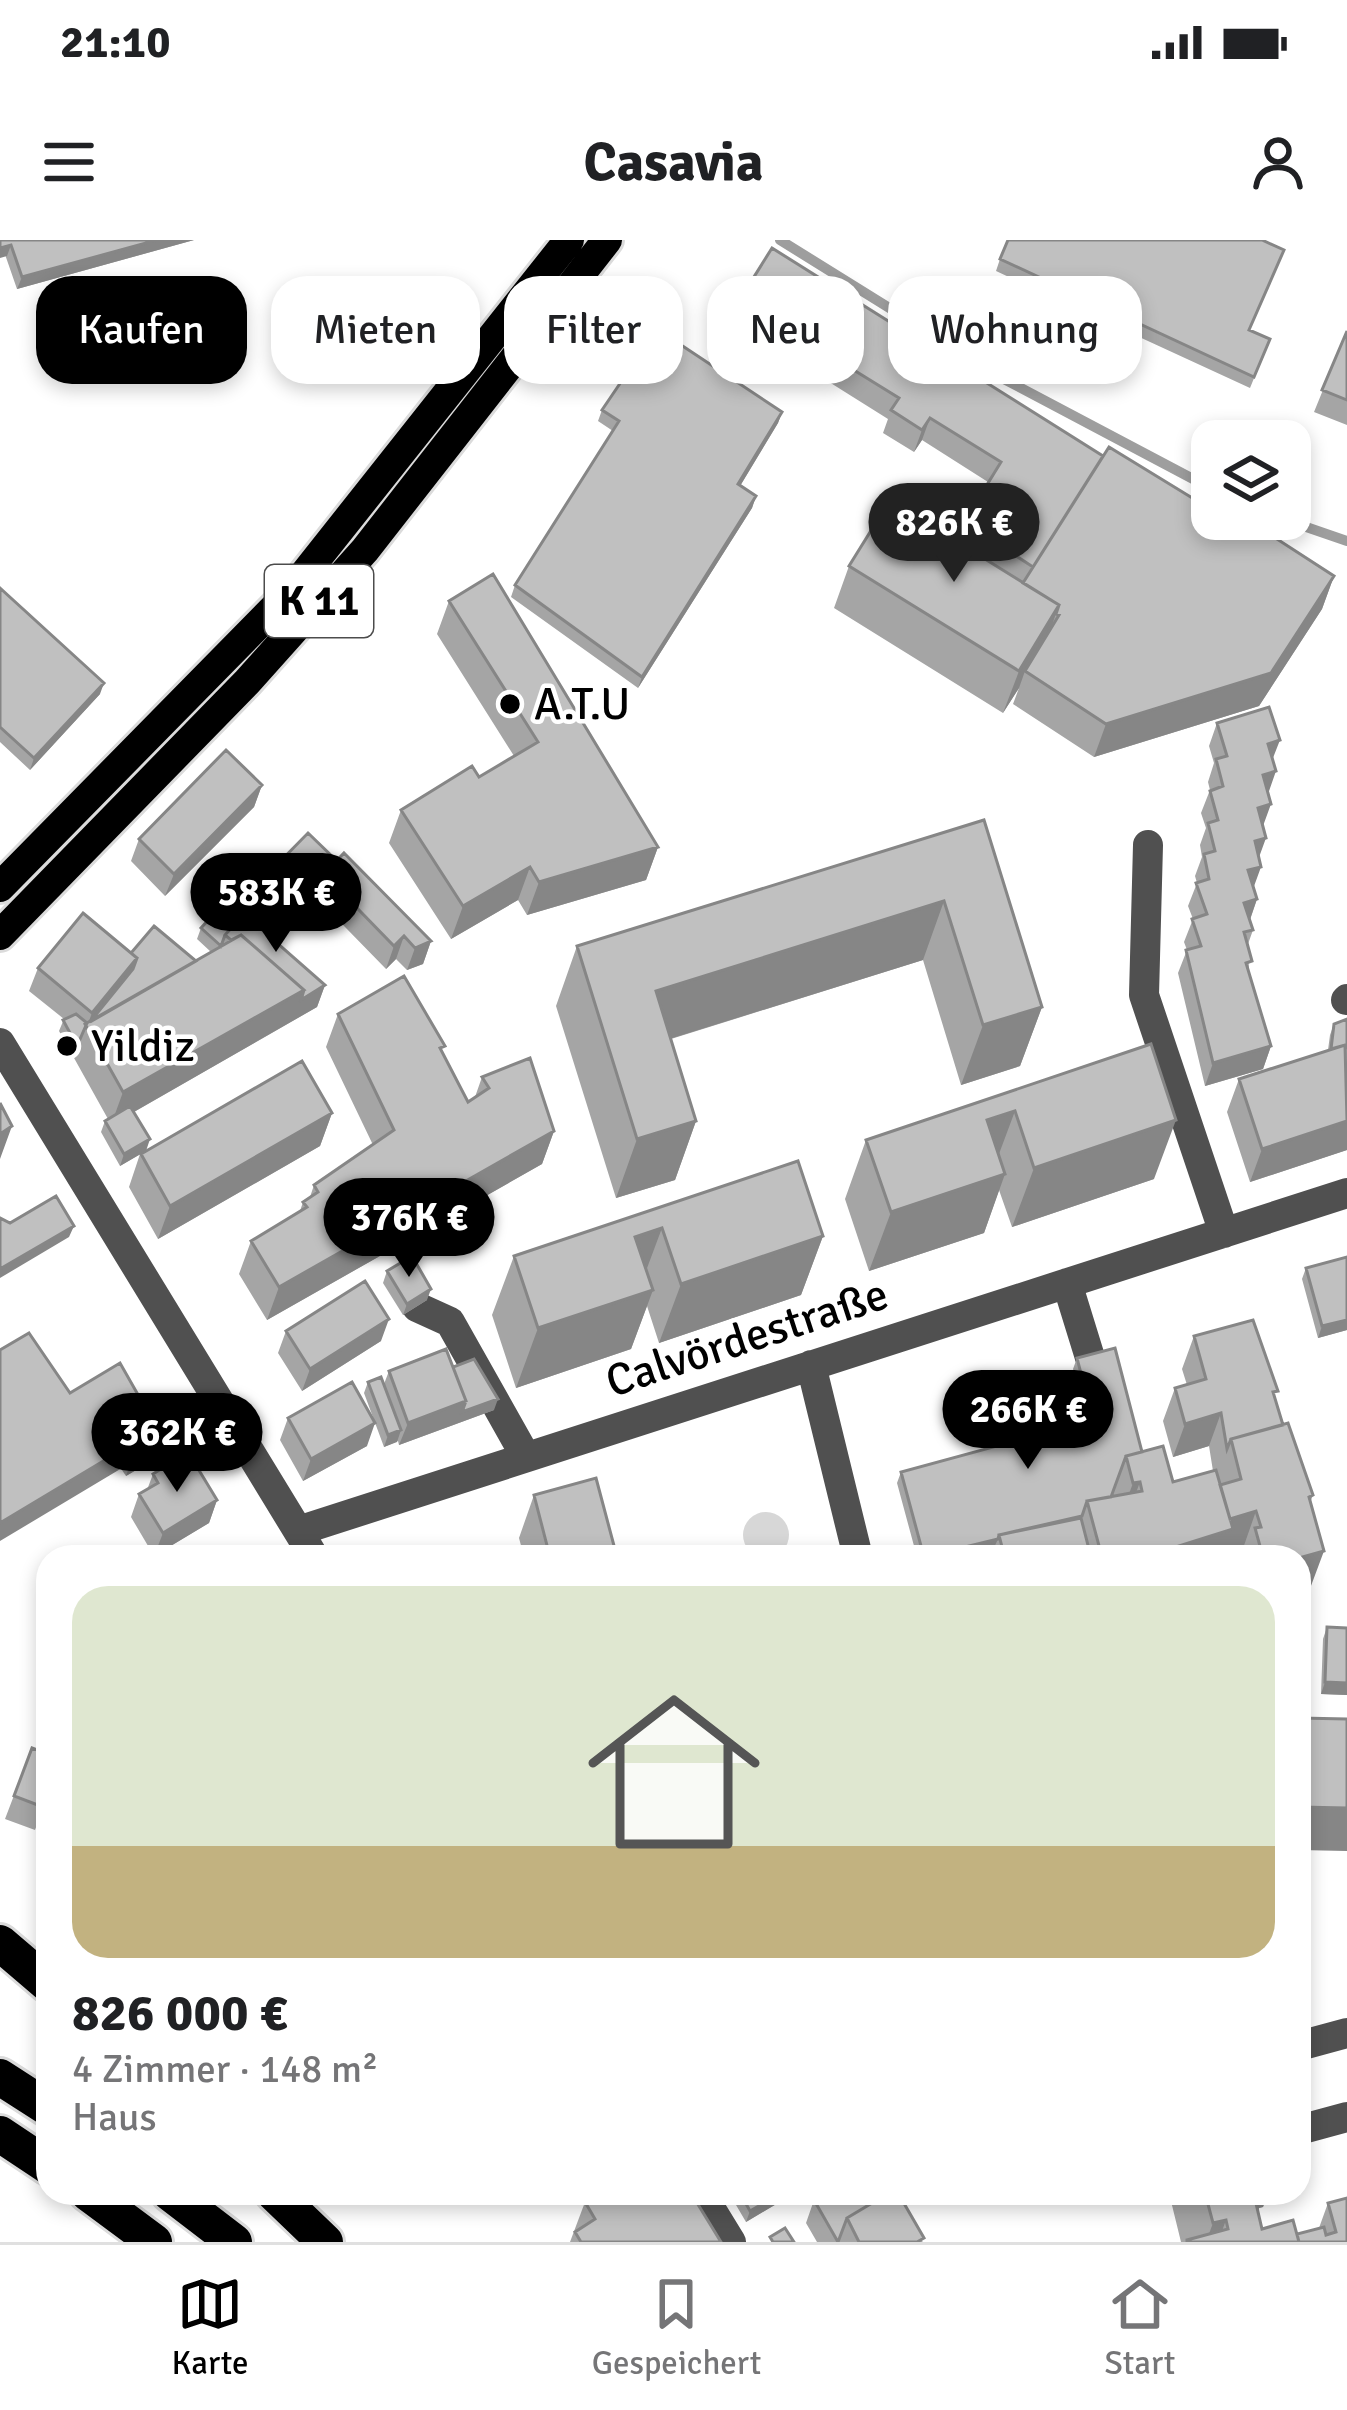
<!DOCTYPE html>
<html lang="de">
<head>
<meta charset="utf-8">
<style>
	body { margin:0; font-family:Signika,sans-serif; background:#f2f2f2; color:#202124; height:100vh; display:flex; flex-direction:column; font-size:45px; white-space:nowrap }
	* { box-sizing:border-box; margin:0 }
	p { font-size:39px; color:#757577 }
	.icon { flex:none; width:66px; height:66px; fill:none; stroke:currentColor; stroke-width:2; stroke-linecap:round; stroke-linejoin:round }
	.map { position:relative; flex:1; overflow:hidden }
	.side { position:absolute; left:36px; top:1305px; width:1275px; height:660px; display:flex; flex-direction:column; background:#fff; border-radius:36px; box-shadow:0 6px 18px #0003 }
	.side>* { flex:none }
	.banner { position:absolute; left:36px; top:36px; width:1275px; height:108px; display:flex; gap:24px }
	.buttons { position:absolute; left:1191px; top:180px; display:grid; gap:24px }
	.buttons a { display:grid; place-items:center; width:120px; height:120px; border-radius:24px; background:#fff; box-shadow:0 6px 18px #0003; font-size:60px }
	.price { position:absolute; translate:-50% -102px; padding:0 27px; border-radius:42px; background:#000; color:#fff; font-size:39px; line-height:78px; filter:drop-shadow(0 3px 6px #0008) }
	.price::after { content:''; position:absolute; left:50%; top:72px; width:36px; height:27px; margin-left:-18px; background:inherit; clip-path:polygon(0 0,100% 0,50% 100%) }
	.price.current { background:#222; color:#fff }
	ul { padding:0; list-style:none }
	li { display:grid; align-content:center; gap:24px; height:636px; padding:0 36px }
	li span { display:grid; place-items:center; height:372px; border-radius:36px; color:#555 }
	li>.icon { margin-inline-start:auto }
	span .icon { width:216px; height:216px; fill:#fffc; stroke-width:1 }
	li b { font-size:51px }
	.tag { padding:0 42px; border-radius:36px; background:#fff; box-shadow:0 6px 18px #0003; font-size:42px; line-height:108px }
	.tag.current { background:#000; color:#fff }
	.status { display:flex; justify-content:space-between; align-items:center; height:84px; padding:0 60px; background:#fff; direction:ltr }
	.status svg { height:33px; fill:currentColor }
	header { display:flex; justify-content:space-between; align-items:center; height:156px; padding:0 36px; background:#fff; font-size:54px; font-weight:700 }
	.menu { display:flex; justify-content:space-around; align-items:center; height:168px; border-top:3px solid #e0e0e0; background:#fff; font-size:33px; color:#757577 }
	.menu a { display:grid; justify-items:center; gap:6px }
	.menu .current { color:#000 }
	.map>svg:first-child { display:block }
</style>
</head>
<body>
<div class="status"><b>21:10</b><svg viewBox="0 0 49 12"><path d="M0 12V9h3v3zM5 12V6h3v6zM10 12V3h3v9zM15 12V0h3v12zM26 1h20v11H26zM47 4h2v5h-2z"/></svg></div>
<header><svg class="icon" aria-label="menu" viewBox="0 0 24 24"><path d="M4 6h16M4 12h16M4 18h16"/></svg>Casavia<svg class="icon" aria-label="person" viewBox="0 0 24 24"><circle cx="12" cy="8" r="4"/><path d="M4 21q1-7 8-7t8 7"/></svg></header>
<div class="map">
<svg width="1347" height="2002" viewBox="0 0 1347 2002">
	<rect width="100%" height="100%" fill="#fff"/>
	<path fill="#d7d7d7" d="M743 1295a23 23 0 1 1 46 0a23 23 0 1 1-46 0Z"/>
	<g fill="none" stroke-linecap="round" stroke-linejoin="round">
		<path stroke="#9e9e9e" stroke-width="10" d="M 780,0 L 1002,138 L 1212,249
			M 1283,279 L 1347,301"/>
		<defs>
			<path id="major" d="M 0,647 L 291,351 L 569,0
				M 0,695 L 247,442 L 365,310 L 607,0"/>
			<path id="highway" d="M 0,1703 L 48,1744
				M 0,1837 L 48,1868
				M 0,1894 L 48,1926
				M 88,1953 L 154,2002
				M 170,1953 L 234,2002
				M 274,1953 L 325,2002"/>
		</defs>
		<use href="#major" stroke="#dbdbdb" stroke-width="36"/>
		<use href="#highway" stroke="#dbdbdb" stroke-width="42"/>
		<path stroke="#505050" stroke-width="30" d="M 1148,605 L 1144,755 L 1224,993
			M 1346,760 L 1347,759
			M 0,803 L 314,1317
			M 1067,1043 L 1092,1124
			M 417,1067 L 450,1082 L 526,1217
			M 811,1125 L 858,1317
			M 298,1291 L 1347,953
			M 1299,1806 L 1347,1793
			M 1299,1890 L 1347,1877
			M 701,1953 L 731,2002"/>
		<use href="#major" stroke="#000" stroke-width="30"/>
		<use href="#highway" stroke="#000" stroke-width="36"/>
	</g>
	<path fill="#a5a5a5" d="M 0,0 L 194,0 L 17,49 Z
		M 1000,19 L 1250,90 L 1270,99 L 1250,148 L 996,31 Z
		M 732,72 L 1103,216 L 1212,279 L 1334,336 L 1322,369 L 1259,466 L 1094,517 L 1013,464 L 1019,448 L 1003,473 L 834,368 L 849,326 L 956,302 L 964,282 L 988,242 L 922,200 L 914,212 L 883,193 L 888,179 L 802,125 L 794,138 L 724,94 Z
		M 1347,91 L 1347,185 L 1314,172 Z
		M 602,170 L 782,172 L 778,183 L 740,246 L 756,256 L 752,268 L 638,448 L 511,357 L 515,345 L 613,191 L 598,181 Z
		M 0,348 L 100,454 L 30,530 L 0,502 Z
		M 449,361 L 658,607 L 646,640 L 527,675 L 518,660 L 451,699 L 389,603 L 401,570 L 479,537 L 514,516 L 437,394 Z
		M 1217,483 L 1273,519 L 1253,648 L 1257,659 L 1250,680 L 1253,690 L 1248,704 L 1249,731 L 1271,806 L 1263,829 L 1205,846 L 1178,733 L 1187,710 L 1184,702 L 1193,679 L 1188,666 L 1197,643 L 1195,636 L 1202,617 L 1200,605 L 1206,588 L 1201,573 L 1210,550 L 1208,542 L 1214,523 L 1209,506 Z
		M 262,545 L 254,567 L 165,656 L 131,621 L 139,599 Z
		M 984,580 L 1042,767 L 1020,826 L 961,845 L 923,720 L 671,799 L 696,881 L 675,940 L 616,958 L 556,766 L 577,706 Z
		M 337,621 L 431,701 L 423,724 L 407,730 L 396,719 L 386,729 L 306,647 L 275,677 L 264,666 L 251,681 L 325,745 L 317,767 L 134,872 L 146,911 L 332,873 L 320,906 L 158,999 L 129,947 L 140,914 L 120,926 L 101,892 L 105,881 L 108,879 L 59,791 L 64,779 L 29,751 L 38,728 L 131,713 L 196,721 L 211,712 L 197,699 L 201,688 L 258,644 Z
		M 338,774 L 442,813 L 468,862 L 475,857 L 482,837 L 554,891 L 542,924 L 267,1080 L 239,1034 L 251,1001 L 300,971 L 303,962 L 310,957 L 314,945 L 373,905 L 326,807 Z
		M 1347,779 L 1347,910 L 1250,942 L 1227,872 L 1239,839 L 1328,810 L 1330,795 L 1334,784 Z
		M 1151,804 L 1154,939 L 1012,987 L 999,950 L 984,993 L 869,1031 L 845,959 L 866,900 Z
		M 798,921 L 823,996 L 801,1055 L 659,1103 L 647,1066 L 631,1109 L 516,1148 L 492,1075 L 514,1016 Z
		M 1347,1017 L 1347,1090 L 1318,1098 L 1302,1039 L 1306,1028 Z
		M 387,1031 L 427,1060 L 403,1075 L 383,1043 Z
		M 286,1091 L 381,1101 L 302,1151 L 278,1113 Z
		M 1194,1096 L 1275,1159 L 1283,1185 L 1313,1255 L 1310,1263 L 1302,1370 L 1299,1371 L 1299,1317 L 917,1317 L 897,1243 L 901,1232 L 1087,1182 L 1073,1129 L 1077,1118 L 1142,1212 L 1173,1242 L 1213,1231 L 1209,1206 L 1173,1217 L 1163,1181 L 1175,1148 L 1187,1145 L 1182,1129 Z
		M 453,1127 L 494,1170 L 399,1205 L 398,1201 L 384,1207 L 364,1153 L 368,1142 L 384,1144 L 389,1131 Z
		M 70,1153 L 153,1220 L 126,1236 Z
		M 288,1178 L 367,1206 L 303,1241 L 280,1200 Z
		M 178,1232 L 217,1260 L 209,1283 L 154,1316 L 131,1277 L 139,1254 L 147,1250 L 153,1234 Z
		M 534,1255 L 617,1317 L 524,1317 L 519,1298 Z
		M 1327,1387 L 1347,1388 L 1347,1455 L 1321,1454 L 1323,1399 Z
		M 48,1456 L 48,1483 L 40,1480 Z
		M 32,1508 L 48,1556 L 35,1590 L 5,1579 Z
		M 729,1953 L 795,1953 L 746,1982 Z
		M 1169,1953 L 1268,1953 L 1263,1967 L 1259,1968 L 1258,1972 L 1262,1989 L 1297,1994 L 1319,1988 L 1328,1963 L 1347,2002 L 1181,2002 Z
		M 814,1960 L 877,1960 L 923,2002 L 817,2002 L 806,1983 Z
		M 585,1962 L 721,2002 L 570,2002 Z"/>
	<path fill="#868686" d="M 157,0 L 194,0 L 17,49 L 22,37 Z
		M 11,5 L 7,16 L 0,18 L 0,8 Z
		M 810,103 L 802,125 L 794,138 L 802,115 Z
		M 782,172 L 778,183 L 734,256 L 738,244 Z
		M 930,178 L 922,200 L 914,212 L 922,190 Z
		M 756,256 L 752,268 L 638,448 L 642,437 Z
		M 1334,336 L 1322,369 L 1259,466 L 1094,517 L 1106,484 Z
		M 1059,365 L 1044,408 L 1025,431 L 1019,448 L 1003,473 L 1019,431 Z
		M 104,443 L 100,454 L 30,530 L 34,518 Z
		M 1280,500 L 1271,523 L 1268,504 Z
		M 1276,531 L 1268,554 L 1263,535 Z
		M 262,545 L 254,567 L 165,656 L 174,634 Z
		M 1271,564 L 1263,586 L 1258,568 Z
		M 1266,598 L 1258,620 L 1255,601 Z
		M 658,607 L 646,640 L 527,675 L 539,642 Z
		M 530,627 L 518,660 L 451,699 L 463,666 Z
		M 1261,627 L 1253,649 L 1248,630 Z
		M 310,635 L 306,647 L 275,677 L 280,666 Z
		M 268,655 L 264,666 L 232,701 L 228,698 Z
		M 1257,659 L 1249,682 L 1244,663 Z
		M 944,661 L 923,720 L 634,810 L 656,751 Z
		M 404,696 L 396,719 L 386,729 L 394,706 Z
		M 431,701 L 423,724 L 407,730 L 415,708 Z
		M 137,718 L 128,740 L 87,786 L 92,773 Z
		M 325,745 L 317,767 L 111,885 L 123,852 L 304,750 Z
		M 1042,767 L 1020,826 L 961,845 L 983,785 Z
		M 1271,806 L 1263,829 L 1205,846 L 1213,823 Z
		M 1015,871 L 993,930 L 987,880 Z
		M 332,873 L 320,906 L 158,999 L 170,966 Z
		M 1176,880 L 1154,939 L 1012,987 L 1034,928 Z
		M 696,881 L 675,940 L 616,958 L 637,899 Z
		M 1347,881 L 1347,910 L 1250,942 L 1262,909 Z
		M 12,886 L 0,919 L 0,894 Z
		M 554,891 L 542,924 L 267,1080 L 279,1047 Z
		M 150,899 L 146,911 L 120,926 L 124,914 Z
		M 1005,934 L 984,993 L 869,1031 L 891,972 Z
		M 74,986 L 69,997 L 0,1038 L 0,1029 Z
		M 662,988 L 640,1047 L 635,997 Z
		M 823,996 L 801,1055 L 659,1103 L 681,1044 Z
		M 431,1049 L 427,1060 L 403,1075 L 407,1064 Z
		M 653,1050 L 631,1109 L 516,1148 L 538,1088 Z
		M 389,1079 L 381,1101 L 302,1151 L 310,1129 Z
		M 1347,1080 L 1347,1090 L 1318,1098 L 1322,1086 Z
		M 498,1159 L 494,1170 L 399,1205 L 408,1183 L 466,1161 Z
		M 1221,1173 L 1209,1206 L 1173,1217 L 1185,1184 Z
		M 375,1183 L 367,1206 L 303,1241 L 311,1219 Z
		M 401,1190 L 397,1202 L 384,1207 L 388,1195 Z
		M 162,1197 L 153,1220 L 126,1236 L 134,1213 Z
		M 130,1205 L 122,1228 L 0,1301 L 0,1283 Z
		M 1140,1242 L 1112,1317 L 1106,1317 L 1133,1243 Z
		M 217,1260 L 209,1283 L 154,1316 L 163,1293 Z
		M 1256,1271 L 1240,1317 L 1158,1317 L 1160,1312 L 1220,1281 Z
		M 998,1299 L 993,1310 L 929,1317 Z
		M 1159,1307 L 1155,1317 L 1121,1317 Z
		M 1324,1311 L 1302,1370 L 1299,1371 L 1299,1318 Z
		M 1325,1442 L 1347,1443 L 1347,1455 L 1321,1454 Z
		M 1299,1567 L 1347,1568 L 1347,1611 L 1299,1610 Z
		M 781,1953 L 795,1953 L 746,1982 L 750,1971 Z
		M 1250,1953 L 1268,1953 L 1263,1967 L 1259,1968 L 1247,2002 Z
		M 1226,1980 L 1218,2002 L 1206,2002 L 1213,1983 Z"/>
	<path fill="#c0c0c0" stroke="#868686" stroke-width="3" d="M 0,0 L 157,0 L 22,37 L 11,5 L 0,8 Z
		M 1008,0 L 1262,0 L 1284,10 L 1249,90 L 1270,99 L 1254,137 L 1000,19 Z
		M 772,8 L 1103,216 L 1033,327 L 964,282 L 1001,222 L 930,178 L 922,190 L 891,170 L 899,158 L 810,103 L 802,115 L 732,72 Z
		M 657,89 L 782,172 L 738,244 L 756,256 L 642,437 L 515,345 L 619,181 L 602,170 Z
		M 1347,91 L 1347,160 L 1322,150 Z
		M 1109,207 L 1212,270 L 1212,279 L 1229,281 L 1230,279 L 1246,279 L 1334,336 L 1271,433 L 1106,484 L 1025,431 L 1059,375 L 1056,374 L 1059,365 L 1023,343 Z
		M 890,260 L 1059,365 L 1019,431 L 849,326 Z
		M 493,334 L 658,607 L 539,642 L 530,627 L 463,666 L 401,570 L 472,526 L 479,537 L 538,502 L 449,361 Z
		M 0,348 L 104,443 L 34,518 L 0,487 Z
		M 1269,467 L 1280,500 L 1268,504 L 1276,531 L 1263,535 L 1271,564 L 1258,568 L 1266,598 L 1255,601 L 1261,627 L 1248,630 L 1257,659 L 1244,663 L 1253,690 L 1244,692 L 1252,721 L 1246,723 L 1271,806 L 1213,823 L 1186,710 L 1201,706 L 1192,679 L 1207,674 L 1196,643 L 1209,639 L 1204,614 L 1215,611 L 1208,583 L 1218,580 L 1210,551 L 1223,546 L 1216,519 L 1227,516 L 1217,483 Z
		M 226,510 L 262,545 L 174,634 L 139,599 Z
		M 984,580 L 1042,767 L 983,785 L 944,661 L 656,751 L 696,881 L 637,899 L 577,706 Z
		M 308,593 L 337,621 L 324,634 L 320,645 L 310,635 L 280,666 L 268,655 L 247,677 L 244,674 L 225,695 L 221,706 L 201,688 L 249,636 L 258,644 Z
		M 344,613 L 431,701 L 415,708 L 404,696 L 394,706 L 324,634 Z
		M 83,673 L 137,718 L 92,773 L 38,728 Z
		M 244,674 L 325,745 L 301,760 L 304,750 L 241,695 L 231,700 L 225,695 Z
		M 154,686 L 196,721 L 90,782 L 133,729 L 137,718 L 131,713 Z
		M 241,695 L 304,750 L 123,852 L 85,784 Z
		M 404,736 L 445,806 L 440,808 L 468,862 L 489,848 L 482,837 L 530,818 L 554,891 L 279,1047 L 251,1001 L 307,967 L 303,962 L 318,952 L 314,945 L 394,890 L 338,774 Z
		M 76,774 L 87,783 L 77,806 L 63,780 Z
		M 1347,779 L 1347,809 L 1345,805 L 1331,809 L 1334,784 Z
		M 1151,804 L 1176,880 L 1034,928 L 1015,871 L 987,880 L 1005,934 L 891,972 L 866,900 Z
		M 1345,805 L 1347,881 L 1262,909 L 1239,839 Z
		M 302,821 L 332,873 L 170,966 L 141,914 Z
		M 0,863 L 12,886 L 0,894 Z
		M 130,866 L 150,899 L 124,914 L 105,881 Z
		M 798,921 L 823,996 L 681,1044 L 662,988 L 635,997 L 653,1050 L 538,1088 L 514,1016 Z
		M 56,956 L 74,986 L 0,1029 L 0,978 L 10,983 Z
		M 412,1016 L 431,1049 L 407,1064 L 387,1031 Z
		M 1347,1017 L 1347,1080 L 1322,1086 L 1306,1028 Z
		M 365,1041 L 389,1079 L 310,1129 L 286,1091 Z
		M 1253,1080 L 1278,1151 L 1273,1152 L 1283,1185 L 1231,1199 L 1227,1209 L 1221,1173 L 1185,1184 L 1175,1148 L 1206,1139 L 1194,1096 Z
		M 29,1093 L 70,1153 L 120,1123 L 162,1197 L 134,1213 L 130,1205 L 0,1283 L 0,1110 Z
		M 1115,1108 L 1142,1212 L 1126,1216 L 1111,1257 L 1087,1261 L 1082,1276 L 999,1295 L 998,1299 L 924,1317 L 901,1232 L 1093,1180 L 1077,1118 Z
		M 446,1109 L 466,1161 L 408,1183 L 389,1131 Z
		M 474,1119 L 498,1159 L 462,1172 L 466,1161 L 453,1127 Z
		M 381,1137 L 401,1190 L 388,1195 L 368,1142 Z
		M 352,1142 L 375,1183 L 311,1219 L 288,1178 Z
		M 1288,1183 L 1313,1255 L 1309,1257 L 1324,1311 L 1299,1318 L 1263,1317 L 1255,1288 L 1261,1287 L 1256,1271 L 1230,1279 L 1220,1245 L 1241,1239 L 1231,1199 Z
		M 1163,1206 L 1173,1242 L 1216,1230 L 1233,1289 L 1160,1312 L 1159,1307 L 1121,1317 L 1102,1317 L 1087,1261 L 1142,1251 L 1140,1242 L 1133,1243 L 1126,1216 Z
		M 172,1222 L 178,1232 L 194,1222 L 217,1260 L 163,1293 L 139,1254 L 158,1243 L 153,1234 Z
		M 596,1238 L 617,1317 L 550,1317 L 534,1255 Z
		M 1081,1278 L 1091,1317 L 931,1317 L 990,1304 L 992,1310 L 1002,1307 L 999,1295 Z
		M 1327,1387 L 1347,1388 L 1347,1443 L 1325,1442 Z
		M 1299,1478 L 1347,1479 L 1347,1568 L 1299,1567 Z
		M 32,1508 L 48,1514 L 48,1555 L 43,1567 L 14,1556 Z
		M 600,1953 L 691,1953 L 721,2002 L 581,2002 L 575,1992 L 595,1979 L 585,1962 Z
		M 740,1953 L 781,1953 L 750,1971 Z
		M 839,1953 L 873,1953 L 877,1960 L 847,1978 L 838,2002 L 814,1960 Z
		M 889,1953 L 898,1953 L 924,1998 L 917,2002 L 859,2002 L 847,1978 Z
		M 1205,1953 L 1262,1953 L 1263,1957 L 1255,1959 L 1262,1989 L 1293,1980 L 1299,2002 L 1187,2002 L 1187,2000 L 1228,1989 L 1226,1980 L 1213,1983 Z
		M 1347,1958 L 1347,2002 L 1299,2002 L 1297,1994 L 1324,1987 L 1326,1995 L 1336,1992 L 1328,1963 Z
		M 785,1988 L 794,2002 L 773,2002 L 770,1997 Z"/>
	<g fill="#000" stroke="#fff" stroke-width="4.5">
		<circle cx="510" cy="464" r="12"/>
		<circle cx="67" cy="806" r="12"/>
	</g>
	<g text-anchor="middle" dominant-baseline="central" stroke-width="9" stroke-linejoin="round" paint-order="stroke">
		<rect fill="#fff" stroke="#4c4c4c" stroke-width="3" x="265" y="325" width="108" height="72" rx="9"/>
		<g font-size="42" font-weight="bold" fill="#000">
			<text x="319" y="361">K 11</text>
		</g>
		<g font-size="45" fill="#000" stroke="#fff" text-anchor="start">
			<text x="534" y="464">A.T.U</text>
			<text x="91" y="806">Yildiz</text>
		</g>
		<g font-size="45" fill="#000" stroke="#fff">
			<text transform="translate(747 1098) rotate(-18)">Calvördestraße</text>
		</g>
	</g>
</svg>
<div class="buttons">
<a><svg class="icon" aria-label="layers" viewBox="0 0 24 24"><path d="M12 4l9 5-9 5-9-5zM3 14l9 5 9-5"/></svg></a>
</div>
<b class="price current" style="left:954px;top:345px">826K €</b>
<b class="price" style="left:276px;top:715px">583K €</b>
<b class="price" style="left:409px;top:1040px">376K €</b>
<b class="price" style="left:1028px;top:1232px">266K €</b>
<b class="price" style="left:177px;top:1255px">362K €</b>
<div class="banner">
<a class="tag current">Kaufen</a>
<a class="tag">Mieten</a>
<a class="tag">Filter</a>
<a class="tag">Neu</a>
<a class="tag">Wohnung</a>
</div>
<section class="side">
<ul>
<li><span style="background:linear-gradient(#dfe7d0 70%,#c2b280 0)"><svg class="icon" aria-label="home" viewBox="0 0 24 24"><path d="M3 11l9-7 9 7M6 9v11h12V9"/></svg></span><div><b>826 000 €</b><p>4 Zimmer · 148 m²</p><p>Haus</p></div></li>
</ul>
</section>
</div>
<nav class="menu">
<a class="current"><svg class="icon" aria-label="map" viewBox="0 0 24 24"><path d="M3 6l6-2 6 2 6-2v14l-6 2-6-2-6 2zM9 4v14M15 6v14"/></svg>Karte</a>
<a><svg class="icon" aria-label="saved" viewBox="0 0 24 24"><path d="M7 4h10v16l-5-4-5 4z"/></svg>Gespeichert</a>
<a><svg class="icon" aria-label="home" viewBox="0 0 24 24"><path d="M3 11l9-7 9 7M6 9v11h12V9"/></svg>Start</a>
</nav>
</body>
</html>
